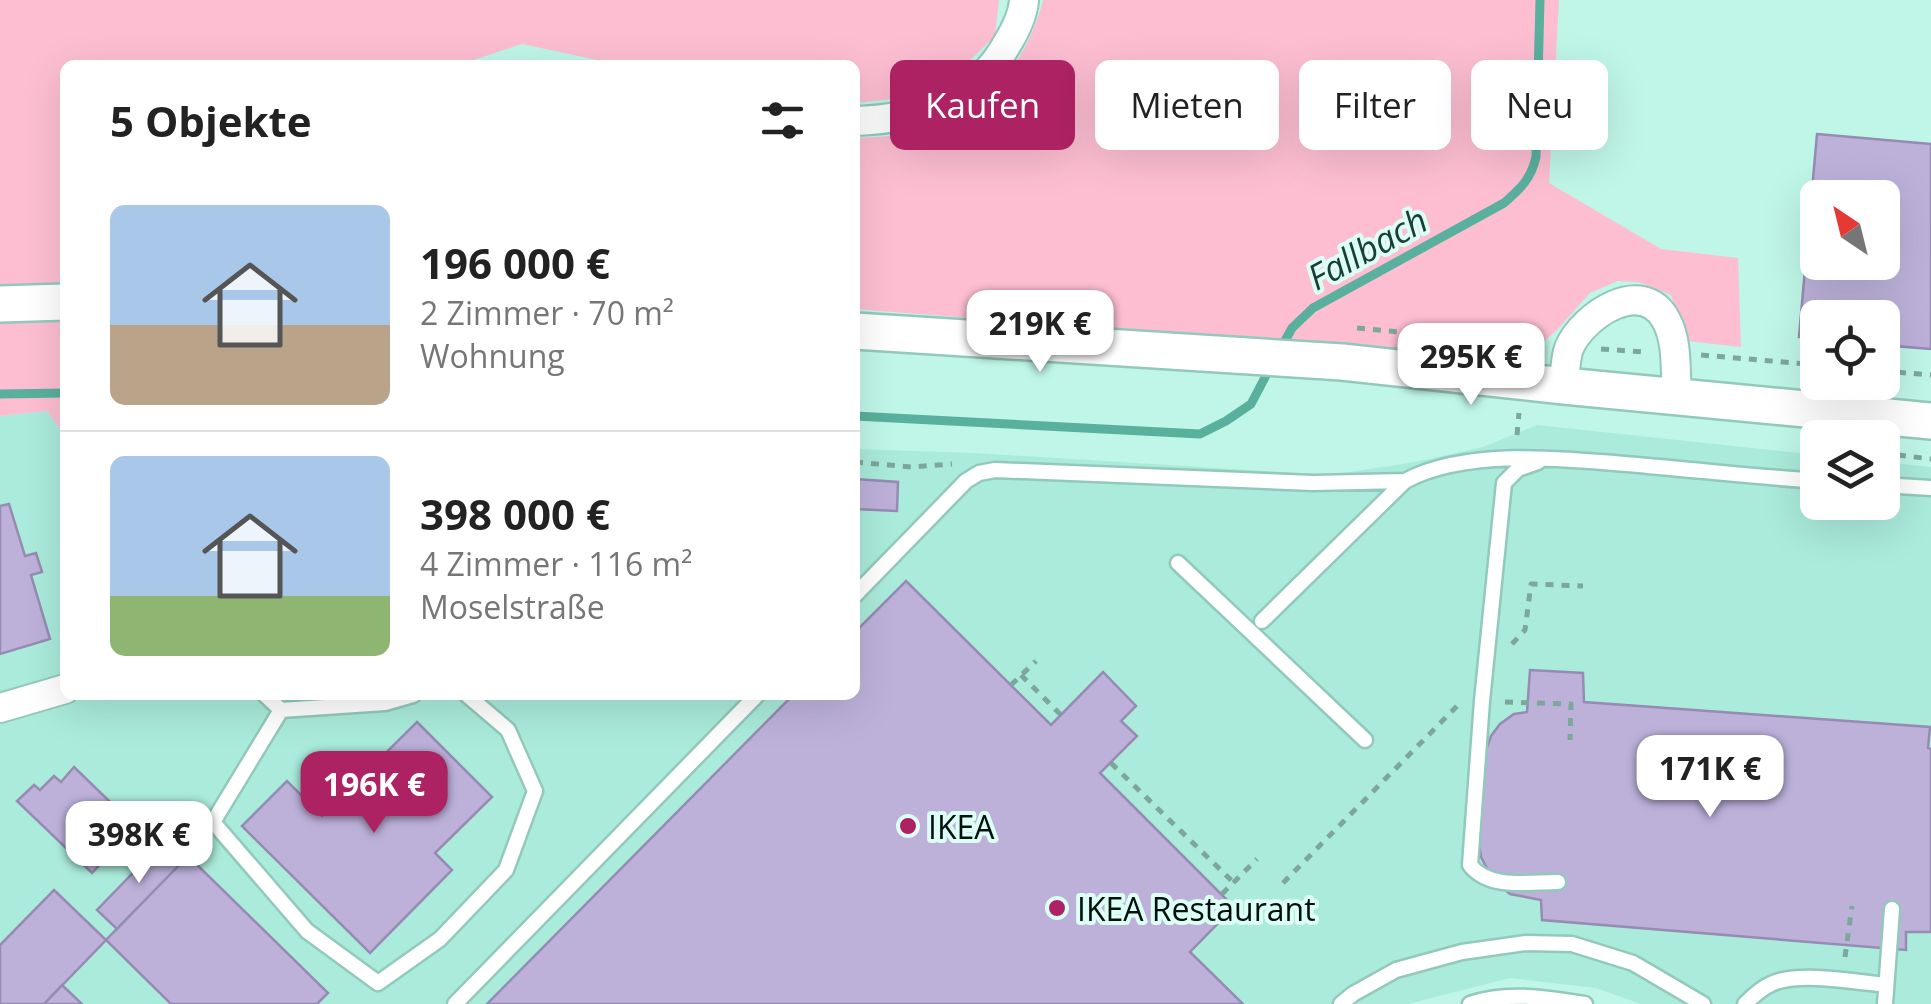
<!DOCTYPE html>
<html lang="de">
<head>
<meta charset="utf-8">
<style>
	body { margin:0; font-family:"Open Sans",sans-serif; background:#f2f2f2; color:#222; height:100vh; display:flex; flex-direction:column; font-size:38px; white-space:nowrap }
	* { box-sizing:border-box; margin:0 }
	p { font-size:32px; color:#767676 }
	.icon { flex:none; width:55px; height:55px; fill:none; stroke:currentColor; stroke-width:2; stroke-linecap:round; stroke-linejoin:round }
	.map { position:relative; flex:1; overflow:hidden }
	.panel { position:absolute; left:60px; top:60px; width:800px; height:640px; display:flex; flex-direction:column; background:#fff; border-radius:15px; box-shadow:0 10px 40px #0002 }
	.panel>* { flex:none }
	.banner { position:absolute; left:890px; top:60px; width:890px; height:90px; display:flex; gap:20px }
	.needle { width:65px; rotate:325deg }
	.buttons { position:absolute; left:1800px; top:180px; display:grid; gap:20px }
	.buttons a { display:grid; place-items:center; width:100px; height:100px; border-radius:15px; background:#fff; box-shadow:0 10px 40px #0002; font-size:50px }
	.price { position:absolute; translate:-50% -85px; padding:0 22px; border-radius:20px; background:#fff; color:#222; font-size:32px; line-height:65px; filter:drop-shadow(0 2px 5px #0008) }
	.price::after { content:''; position:absolute; left:50%; top:60px; width:30px; height:22px; margin-left:-15px; background:inherit; clip-path:polygon(0 0,100% 0,50% 100%) }
	.price.active { background:#ac2263; color:#fff }
	ul { padding:0; list-style:none }
	li { display:flex; align-items:center; gap:30px; height:250px; padding:0 50px }
	li+li { border-top:2px solid #e0e0e0 }
	li span { display:grid; place-items:center; flex:none; width:280px; height:200px; border-radius:15px; color:#555 }
	li>.icon { margin-inline-start:auto }
	span .icon { width:120px; height:120px; fill:#fffc; stroke-width:1 }
	li b { font-size:42px }
	h2 { display:flex; justify-content:space-between; align-items:center; height:120px; padding:0 50px; font-size:42px }
	.tag { padding:0 35px; border-radius:15px; background:#fff; box-shadow:0 10px 40px #0002; font-size:35px; line-height:90px }
	.tag.active { background:#ac2263; color:#fff }
	.map>svg:first-child { display:block }
</style>
</head>
<body>
<div class="map">
<svg width="1931" height="1004" viewBox="0 0 1931 1004">
	<rect width="100%" height="100%" fill="#bff6e8"/>
	<path fill="#aaebdb" d="M 47,411 L 65,436 L 65,695 L 855,695 L 855,449 L 974,453 L 1330,475 L 1415,462 L 1483,447 L 1537,425 L 1817,455 L 1818,502 L 1882,502 L 1883,462 L 1931,467 L 1931,1004 L 1641,1004 L 1596,988 L 1510,978 L 1408,1004 L 0,1004 L 0,416 Z"/>
	<path fill="#fdbed2" d="M 0,0 L 999,0 L 995,36 L 957,73 L 929,90 L 901,98 L 855,103 L 855,65 L 621,65 L 522,44 L 458,65 L 65,65 L 65,285 L 0,287 Z
		M 1043,0 L 1559,0 L 1549,183 L 1661,249 L 1738,258 L 1741,347 L 1686,341 L 1671,295 L 1638,282 L 1618,281 L 1590,293 L 1556,331 L 1521,361 L 855,309 L 855,138 C 878,137 902,136 924,131 C 987,116 1028,59 1043,0 Z
		M 65,314 L 65,436 L 47,411 L 0,416 L 0,316 Z"/>
	<g fill="none" stroke-linecap="round" stroke-linejoin="round">
		<path stroke="#59b09d" stroke-width="9" d="M 1280,350 L 1292,328 L 1313,308 L 1504,203 C 1521,188 1531,179 1536,157 L 1540,0
			M 0,394 L 65,393
			M 855,416 L 1200,434 L 1226,421 L 1251,404 L 1270,368"/>
	</g>
	<path fill="#bdb1da" stroke="#968bb2" stroke-width="2.5" fill-rule="evenodd" d="M 1817,134 L 1931,144 L 1931,349 L 1882,345 L 1882,318 L 1818,318 L 1818,339 L 1799,337 ZM 1818,198 L 1882,198 L 1882,262 L 1818,262 Z
		M 855,479 L 898,482 L 897,511 L 855,509 Z
		M 9,504 L 25,556 L 36,553 L 42,572 L 31,575 L 50,639 L 0,654 L 0,506 Z
		M 906,581 L 1051,725 L 1103,672 L 1136,706 L 1121,721 L 1137,736 L 1100,773 L 1234,907 L 1190,952 L 1243,1004 L 487,1004 L 793,695 L 855,695 L 855,632 Z
		M 1530,670 L 1583,673 L 1584,702 L 1930,727 L 1928,748 L 1931,749 L 1931,932 L 1906,932 L 1906,950 L 1542,920 L 1541,900 L 1510,894 L 1494,881 L 1481,857 L 1479,844 L 1486,750 L 1491,736 L 1500,724 L 1514,714 L 1527,712 Z
		M 417,722 L 492,797 L 435,853 L 452,870 L 370,953 L 242,826 L 287,781 L 322,816 Z
		M 74,767 L 136,827 L 92,873 L 17,801 L 34,785 L 40,790 L 54,776 L 61,782 Z
		M 140,823 L 152,834 L 130,857 L 118,845 Z
		M 162,843 L 182,862 L 117,929 L 97,910 Z
		M 188,856 L 328,993 L 317,1004 L 171,1004 L 106,940 Z
		M 54,890 L 106,940 L 44,1004 L 0,1004 L 0,945 Z
		M 62,985 L 82,1004 L 44,1004 Z"/>
	<g fill="none" stroke-linecap="round" stroke-linejoin="round">
		<defs>
			<path id="service" d="M 1538,462 L 1518,469 L 1504,483 L 1482,701 L 1470,865 C 1489,890 1530,882 1558,882
				M 1882,485 L 1931,488
				M 1178,563 L 1365,740
				M 855,595 L 966,481 L 979,473 L 995,470 L 1313,483 L 1405,481
				M 1262,621 L 1405,481 C 1470,446 1577,460 1648,466 C 1705,471 1761,477 1818,481
				M 265,695 L 281,710 L 385,703 L 413,695
				M 281,710 L 213,822 L 307,931 L 378,983 L 440,939 L 506,870 L 535,791 L 508,730 L 467,695
				M 455,1004 L 757,695
				M 1341,1004 L 1353,994 L 1396,970 L 1462,952 L 1526,943 L 1572,944 L 1633,963 L 1703,1004
				M 1470,1004 C 1505,991 1549,998 1585,1004
				M 1745,1004 C 1752,997 1762,988 1771,984 C 1798,971 1857,982 1886,985
				M 1885,1004 L 1892,909"/>
			<path id="minor" d="M 855,121 C 918,119 975,101 1007,44 C 1015,31 1023,15 1024,0
				M 1564,386 C 1565,375 1565,359 1569,348 C 1583,315 1643,276 1666,320 C 1678,341 1675,372 1677,396
				M 0,708 L 65,689"/>
			<path id="tertiary" d="M 0,304 L 65,302
				M 855,331 L 1342,362 L 1564,386 L 1931,421"/>
		</defs>
		<use href="#service" stroke="#93c9bc" stroke-width="19"/>
		<use href="#minor" stroke="#93c9bc" stroke-width="32"/>
		<use href="#tertiary" stroke="#93c9bc" stroke-width="40"/>
		<path stroke="#7da79c" stroke-width="5" stroke-dasharray="8 8" stroke-linecap="butt" d="M 1357,328 L 1540,345
			M 1601,349 L 1645,352
			M 1701,355 L 1818,365
			M 1882,371 L 1931,375
			M 1517,435 L 1519,413
			M 1882,453 L 1931,459
			M 855,462 L 911,467 L 952,464
			M 1512,644 L 1525,630 L 1531,584 L 1583,586
			M 1021,675 L 1061,715
			M 1011,685 L 1036,661
			M 1505,702 L 1571,704 L 1570,740
			M 1111,763 L 1233,882
			M 1283,883 L 1460,703
			M 1222,894 L 1257,859
			M 1845,957 L 1852,906"/>
		<use href="#service" stroke="#fff" stroke-width="14"/>
		<use href="#minor" stroke="#fff" stroke-width="28"/>
		<use href="#tertiary" stroke="#fff" stroke-width="35"/>
	</g>
	<g fill="#ac2263" stroke="#ddfef5" stroke-width="4">
		<circle cx="908" cy="826" r="10"/>
		<circle cx="1057" cy="908" r="10"/>
	</g>
	<g text-anchor="middle" dominant-baseline="central" stroke-width="8" stroke-linejoin="round" paint-order="stroke">
		<g font-size="32" fill="#00110d" stroke="#ddfef5" text-anchor="start">
			<text x="928" y="826">IKEA</text>
			<text x="1077" y="908">IKEA Restaurant</text>
		</g>
		<g font-size="35" font-style="italic" fill="#173f37" stroke="#ddfef5">
			<text transform="translate(1367 248) rotate(-29)">Fallbach</text>
		</g>
	</g>
</svg>
<div class="buttons">
<a><svg class="needle" viewBox="-14 -14 28 28"><path d="M0-13l5 13h-10z" fill="#e53935"/><path d="M0 13l5-13h-10z" fill="#767676"/></svg></a>
<a><svg class="icon" aria-label="locate" viewBox="0 0 24 24"><circle cx="12" cy="12" r="6"/><path d="M12 2v4M12 18v4M2 12h4M18 12h4"/></svg></a>
<a><svg class="icon" aria-label="layers" viewBox="0 0 24 24"><path d="M12 4l9 5-9 5-9-5zM3 14l9 5 9-5"/></svg></a>
</div>
<b class="price" style="left:1040px;top:375px">219K €</b>
<b class="price" style="left:1471px;top:408px">295K €</b>
<b class="price" style="left:1710px;top:820px">171K €</b>
<b class="price active" style="left:374px;top:836px">196K €</b>
<b class="price" style="left:139px;top:886px">398K €</b>
<div class="banner">
<a class="tag active">Kaufen</a>
<a class="tag">Mieten</a>
<a class="tag">Filter</a>
<a class="tag">Neu</a>
</div>
<section class="panel">
<h2>5 Objekte<svg class="icon" aria-label="filters" viewBox="0 0 24 24"><path d="M4 7h16M4 17h16"/><circle cx="9" cy="7" r="2"/><circle cx="15" cy="17" r="2"/></svg></h2>
<ul>
<li><span style="background:linear-gradient(#a9c7e8 60%,#b9a48a 0)"><svg class="icon" aria-label="home" viewBox="0 0 24 24"><path d="M3 11l9-7 9 7M6 9v11h12V9"/></svg></span><div><b>196 000 €</b><p>2 Zimmer · 70 m²</p><p>Wohnung</p></div></li>
<li><span style="background:linear-gradient(#a9c7e8 70%,#8fb573 0)"><svg class="icon" aria-label="home" viewBox="0 0 24 24"><path d="M3 11l9-7 9 7M6 9v11h12V9"/></svg></span><div><b>398 000 €</b><p>4 Zimmer · 116 m²</p><p>Moselstraße</p></div></li>
</ul>
</section>
</div>
</body>
</html>
